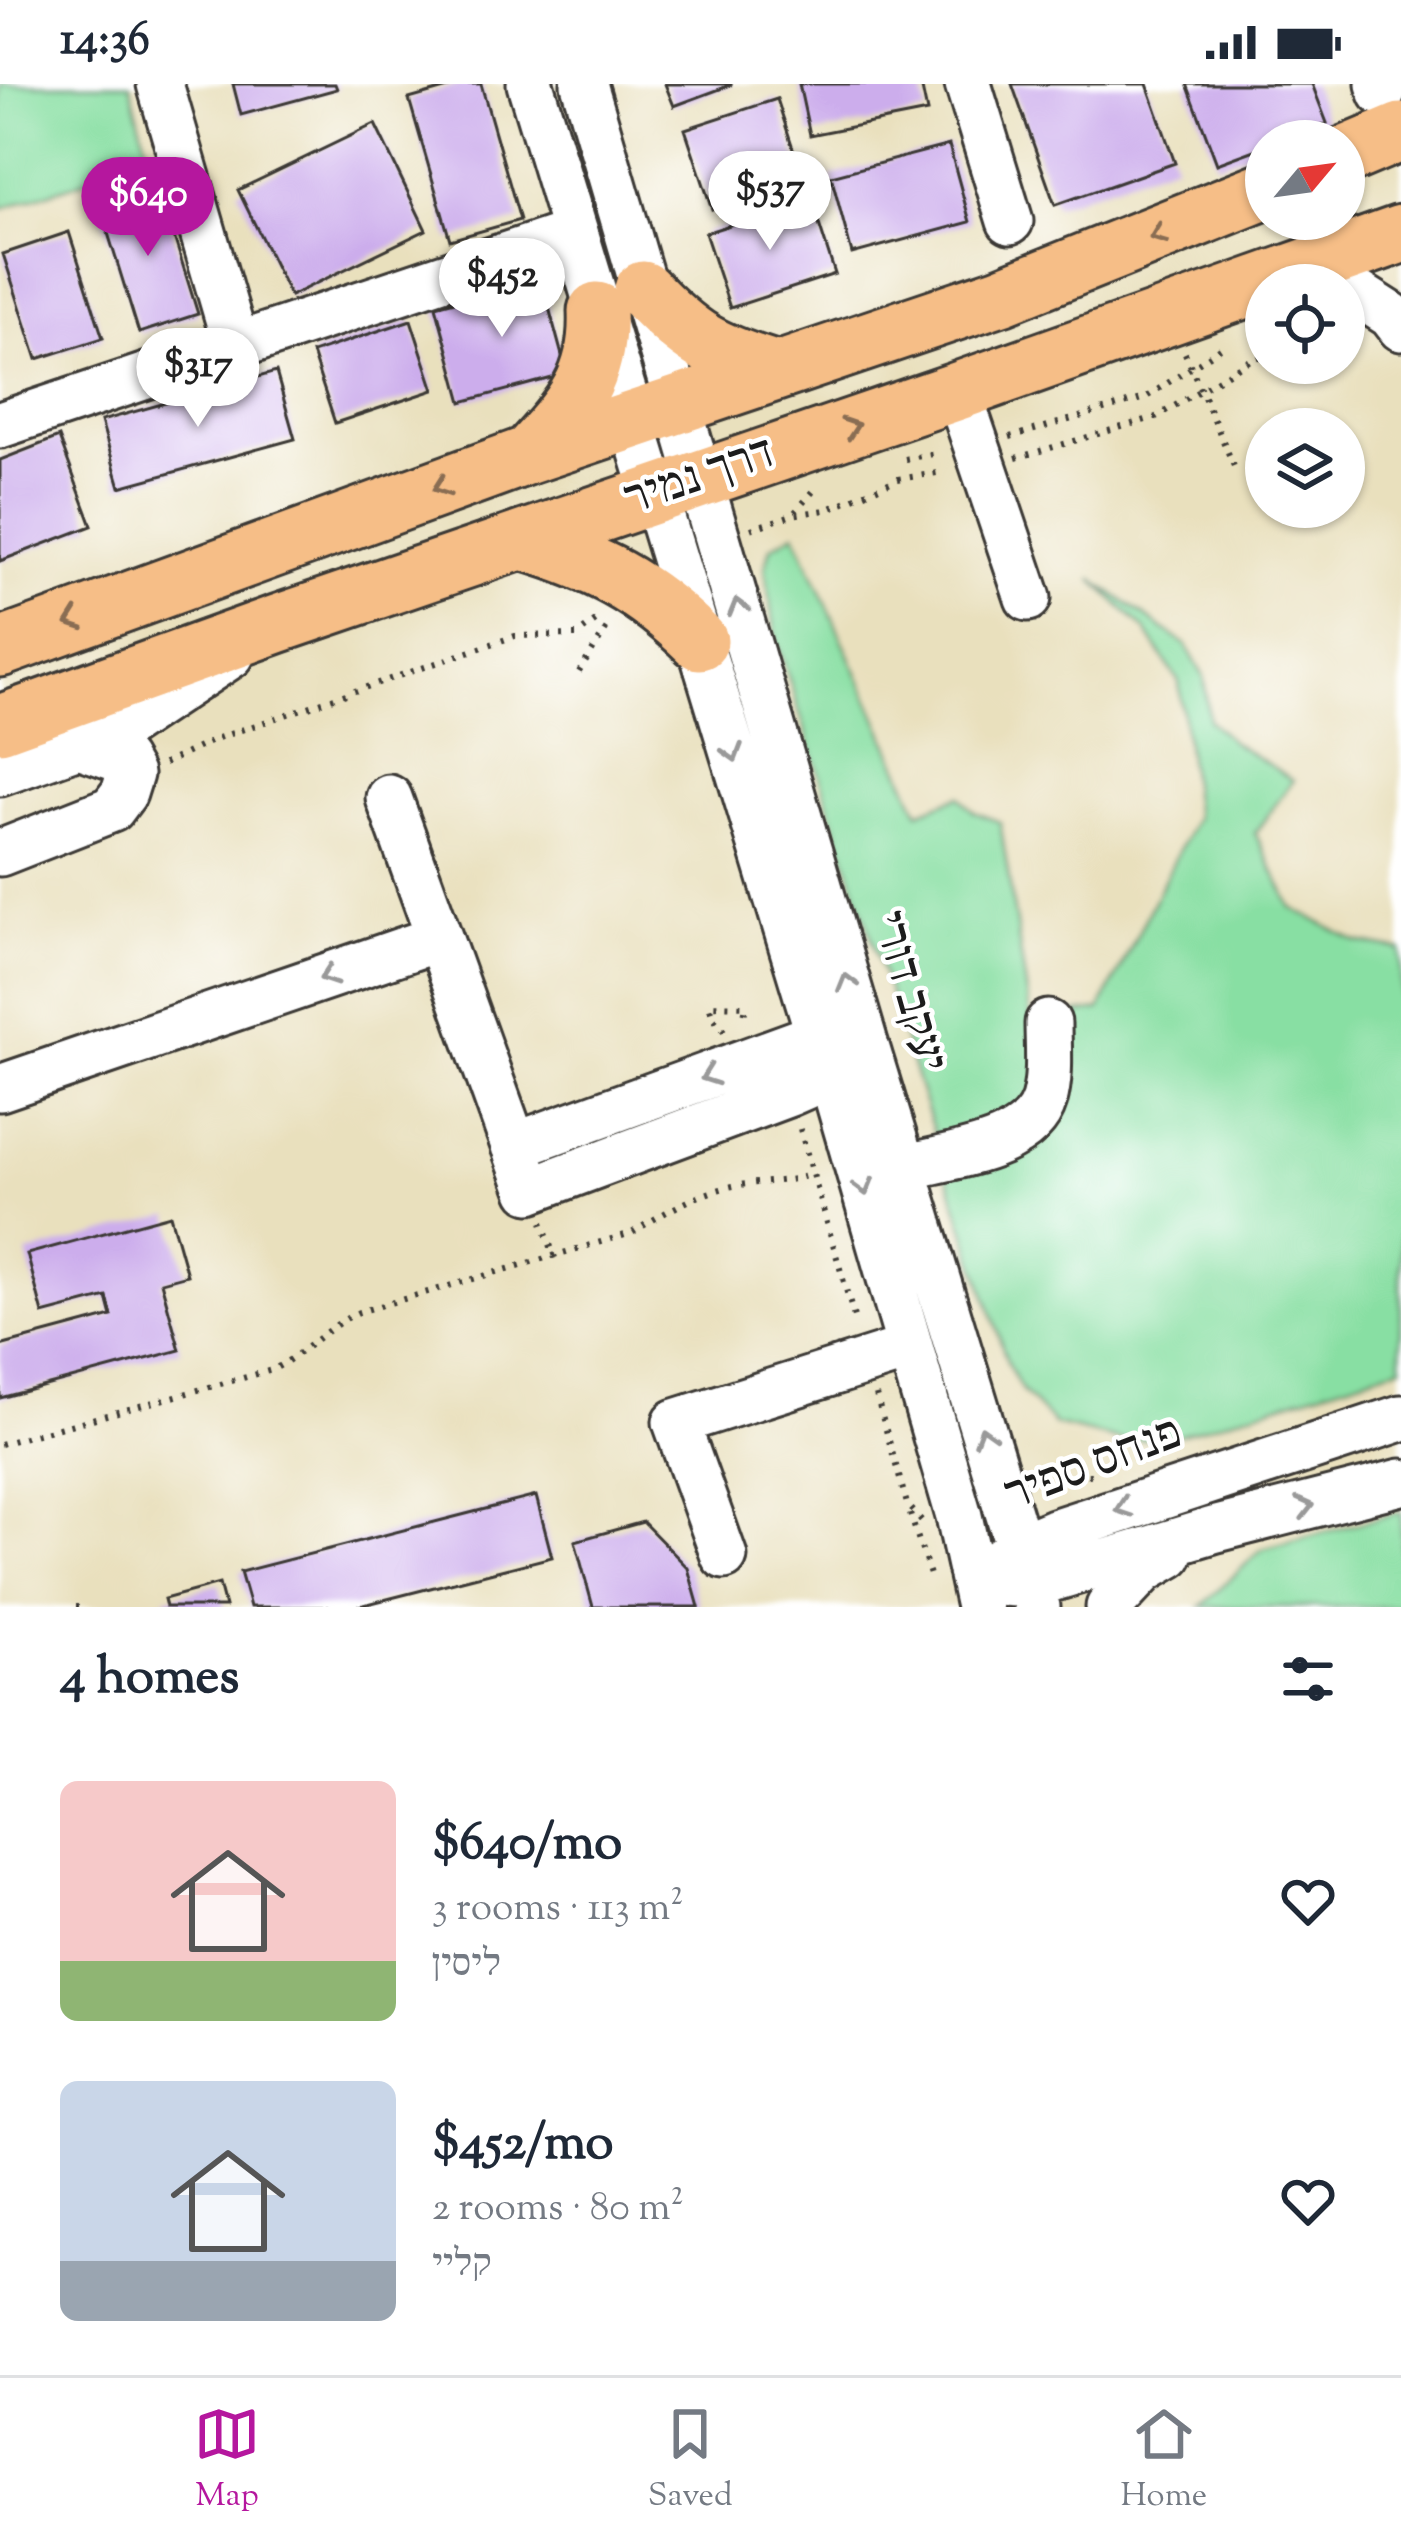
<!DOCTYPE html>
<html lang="en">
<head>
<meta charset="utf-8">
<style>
	body { margin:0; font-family:"Sorts Mill Goudy","Frank Ruhl Libre",serif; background:#f2f2f3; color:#1f2937; height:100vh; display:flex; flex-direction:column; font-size:45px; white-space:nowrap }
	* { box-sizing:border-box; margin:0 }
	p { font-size:39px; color:#747a83 }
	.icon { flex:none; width:66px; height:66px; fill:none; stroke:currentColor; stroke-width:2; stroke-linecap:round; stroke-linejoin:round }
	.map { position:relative; height:1523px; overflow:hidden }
	.drawer { display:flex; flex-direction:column; background:#fff; flex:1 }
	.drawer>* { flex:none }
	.needle { width:78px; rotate:61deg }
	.fabs { position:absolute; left:1245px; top:36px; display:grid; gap:24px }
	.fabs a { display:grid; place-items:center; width:120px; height:120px; border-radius:50%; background:#fff; box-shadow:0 3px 9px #0004; font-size:60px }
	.price { position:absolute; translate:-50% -102px; padding:0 27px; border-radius:42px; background:#fff; color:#222; font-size:39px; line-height:78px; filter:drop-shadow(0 3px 6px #0008) }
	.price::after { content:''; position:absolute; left:50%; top:72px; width:36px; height:27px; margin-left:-18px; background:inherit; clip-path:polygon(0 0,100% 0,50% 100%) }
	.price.on { background:#b5179e; color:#fff }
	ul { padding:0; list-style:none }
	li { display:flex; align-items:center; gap:36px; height:300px; padding:0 60px }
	li span { display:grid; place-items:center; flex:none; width:336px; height:240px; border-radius:18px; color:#555 }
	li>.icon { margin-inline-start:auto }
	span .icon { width:144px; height:144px; fill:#fffc; stroke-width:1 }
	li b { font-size:51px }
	h2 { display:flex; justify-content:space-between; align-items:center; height:144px; padding:0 60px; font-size:51px }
	.status { display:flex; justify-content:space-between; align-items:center; height:84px; padding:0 60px; background:#fff; direction:ltr }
	.status svg { height:33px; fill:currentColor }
	.tab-bar { display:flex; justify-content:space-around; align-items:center; height:168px; border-top:3px solid #e0e1e3; background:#fff; font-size:33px; color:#747a83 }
	.tab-bar a { display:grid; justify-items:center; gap:6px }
	.tab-bar .on { color:#b5179e }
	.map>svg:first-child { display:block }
</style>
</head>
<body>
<div class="status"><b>14:36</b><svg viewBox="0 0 49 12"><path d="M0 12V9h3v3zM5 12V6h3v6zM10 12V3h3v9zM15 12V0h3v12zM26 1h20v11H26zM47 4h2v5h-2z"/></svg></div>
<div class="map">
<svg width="1401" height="1523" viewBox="0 0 1401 1523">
	<rect width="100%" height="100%" fill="#fff"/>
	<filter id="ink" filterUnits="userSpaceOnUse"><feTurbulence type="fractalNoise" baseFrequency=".00833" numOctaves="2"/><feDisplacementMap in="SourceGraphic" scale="24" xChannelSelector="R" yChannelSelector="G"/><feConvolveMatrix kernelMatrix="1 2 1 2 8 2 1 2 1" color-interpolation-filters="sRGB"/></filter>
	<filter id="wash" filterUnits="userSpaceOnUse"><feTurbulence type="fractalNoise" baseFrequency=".004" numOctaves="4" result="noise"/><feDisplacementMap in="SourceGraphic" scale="48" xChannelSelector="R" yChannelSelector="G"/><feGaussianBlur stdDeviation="2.7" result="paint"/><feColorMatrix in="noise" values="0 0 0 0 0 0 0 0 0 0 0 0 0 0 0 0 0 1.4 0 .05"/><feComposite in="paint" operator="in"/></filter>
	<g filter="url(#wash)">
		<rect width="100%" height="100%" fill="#e9e0bd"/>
		<path fill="#88dfa3" stroke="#527e60" stroke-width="3" d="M 0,0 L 130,0 L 150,75 L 0,125 Z
			M 795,449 L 919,728 L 959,712 L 974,728 L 1000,738 L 1031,936 L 1100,926 L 1195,734 L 1179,598 L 1145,546 L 1092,495 L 1186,561 L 1204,593 L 1209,636 L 1231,657 L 1293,696 L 1255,749 L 1292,824 L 1357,858 L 1401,866 L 1401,1282 L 1169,1354 L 1119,1356 L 1055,1341 L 1022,1307 L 1008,1281 L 777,558 L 765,484 L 771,463 Z
			M 1401,1428 L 1401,1523 L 1201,1523 L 1262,1465 Z"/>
		<g id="blocks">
			<path fill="#ccadec" d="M 233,0 L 335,0 L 337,5 L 241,31 Z
				M 462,0 L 481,0 L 520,136 L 450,156 L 409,15 Z
				M 665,0 L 731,0 L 731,1 L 674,22 Z
				M 799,0 L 921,0 L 927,28 L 810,51 Z
				M 1012,0 L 1147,0 L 1175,79 L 1055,121 Z
				M 1187,0 L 1312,0 L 1327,39 L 1278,57 L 1266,57 L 1266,62 L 1217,80 Z
				M 777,15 L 803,95 L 712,125 L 685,45 Z
				M 375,40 L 426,146 L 290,212 L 238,106 Z
				M 949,61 L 970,138 L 852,170 L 831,92 Z
				M 158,101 L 198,230 L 139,249 L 99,120 Z
				M 811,115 L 835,190 L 730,224 L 705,149 Z
				M 69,148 L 103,254 L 37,275 L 3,170 Z
				M 541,194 L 567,290 L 462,318 L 436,222 Z
				M 411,236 L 434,306 L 335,339 L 312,269 Z
				M 276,288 L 295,355 L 120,403 L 101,337 Z
				M 59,353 L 92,442 L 0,477 L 0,376 Z
				M 170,1131 L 187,1191 L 161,1198 L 180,1266 L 0,1314 L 0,1262 L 112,1232 L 107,1213 L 43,1230 L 27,1170 Z
				M 536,1412 L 552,1473 L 356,1523 L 250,1523 L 240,1488 Z
				M 643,1438 L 688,1484 L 699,1523 L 593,1523 L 575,1457 Z
				M 219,1500 L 225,1523 L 166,1523 L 164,1515 Z"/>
		</g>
	</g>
	<g filter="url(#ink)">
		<use href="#blocks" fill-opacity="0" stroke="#3b3934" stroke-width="3"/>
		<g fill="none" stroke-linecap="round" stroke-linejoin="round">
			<defs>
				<path id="minor" d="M 160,0 L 236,262
					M 530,0 L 831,991 L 959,1432 L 979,1523
					M 584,0 L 865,959 L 1037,1523
					M 968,0 L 1010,137
					M 1379,0 L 1382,9
					M 1344,201 L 1391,231 L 1401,244
					M 958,307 L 1028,514
					M 0,341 L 573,149
					M 0,689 L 117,647 L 231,571
					M 389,714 L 530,1106 L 790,1009 L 831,991 L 854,970
					M 0,769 L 112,725 L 124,709 L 130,690 L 122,676 L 79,661
					M 0,1004 L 439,854
					M 514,1062 L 819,951 L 844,956
					M 903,1084 C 946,1072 1029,1066 1044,1016 C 1051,991 1048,964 1048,939
					M 724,1472 L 676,1338 L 910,1264
					M 997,1479 L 1018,1463 L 1054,1448 L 1401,1334
					M 1003,1499 L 1031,1501 L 1213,1446 L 1401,1398
					M 1109,1523 L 1144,1486 L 1170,1471"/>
				<path id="major" d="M 1344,72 L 1401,48
					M 643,206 C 691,256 711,267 777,287
					M 530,370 C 573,323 600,293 597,227
					M 523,457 C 597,479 643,502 699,557
					M 0,564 L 529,371 L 1001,212 L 1266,106
					M 0,640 L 277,540 L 958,307 L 1401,150"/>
			</defs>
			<use href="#minor" stroke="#3b3934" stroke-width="51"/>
			<use href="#major" stroke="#3b3934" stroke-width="63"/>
			<path stroke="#3b3934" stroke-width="6" stroke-dasharray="3 9" stroke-linecap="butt" d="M 1185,269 L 1236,387
				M 1010,353 L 1145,314 L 1222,263
				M 1016,374 L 1156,333 L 1252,275 L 1266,271
				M 905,375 L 939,369
				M 795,428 L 818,402
				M 751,445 L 792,431 L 826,426 L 898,395 L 944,388
				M 579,588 L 609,541
				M 164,680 L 218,654 L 515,552 L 577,551 L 601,533
				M 724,947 L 713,934 L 709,921 L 746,922 L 743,937
				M 800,1045 L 856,1240
				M 542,1138 L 555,1174
				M 876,1311 L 907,1420 L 922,1437
				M 0,1360 L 272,1286 C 304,1270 326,1243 359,1228 L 632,1149 C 666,1127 706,1104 747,1100 C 771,1097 790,1098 813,1090
				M 1042,1405 L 1085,1391 L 1098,1391
				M 910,1430 L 930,1491
				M 76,1523 L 86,1523"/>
			<use href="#minor" stroke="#fff" stroke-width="45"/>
			<use href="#major" stroke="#f6be87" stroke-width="57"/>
		</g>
		<defs><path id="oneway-chevron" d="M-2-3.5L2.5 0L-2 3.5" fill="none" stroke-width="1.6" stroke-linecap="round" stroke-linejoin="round" transform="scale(3)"/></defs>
		<g stroke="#896d52">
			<use href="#oneway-chevron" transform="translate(1158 151) rotate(159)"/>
			<use href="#oneway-chevron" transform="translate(851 343) rotate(-19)"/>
			<use href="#oneway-chevron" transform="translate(441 403) rotate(160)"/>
			<use href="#oneway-chevron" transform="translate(74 537) rotate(160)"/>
		</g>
		<g stroke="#999">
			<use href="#oneway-chevron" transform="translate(738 523) rotate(-106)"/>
			<use href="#oneway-chevron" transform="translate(733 669) rotate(73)"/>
			<use href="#oneway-chevron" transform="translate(328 892) rotate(161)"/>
			<use href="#oneway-chevron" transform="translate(847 898) rotate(-106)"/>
			<use href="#oneway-chevron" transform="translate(709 992) rotate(160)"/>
			<use href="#oneway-chevron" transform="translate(864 1103) rotate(74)"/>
			<use href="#oneway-chevron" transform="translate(984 1351) rotate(-107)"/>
			<use href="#oneway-chevron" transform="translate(1305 1423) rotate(-14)"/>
			<use href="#oneway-chevron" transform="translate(1123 1424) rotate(161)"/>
		</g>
	</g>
	<g text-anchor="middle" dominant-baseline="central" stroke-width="9" stroke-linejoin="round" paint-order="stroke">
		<g font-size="48" fill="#1c1c1c" stroke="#fff">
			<text transform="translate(700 394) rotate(-19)">דרך נמיר</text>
			<text transform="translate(907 908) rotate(74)">יעקב דורי</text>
			<text transform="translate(1094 1382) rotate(-21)">פנחס ספיר</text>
		</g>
	</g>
</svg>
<div class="fabs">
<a><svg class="needle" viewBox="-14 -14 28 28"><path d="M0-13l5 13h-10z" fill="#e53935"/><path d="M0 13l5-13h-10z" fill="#747a83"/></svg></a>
<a><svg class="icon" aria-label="locate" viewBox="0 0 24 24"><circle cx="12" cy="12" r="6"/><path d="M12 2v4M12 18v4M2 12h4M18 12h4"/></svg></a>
<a><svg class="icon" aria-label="layers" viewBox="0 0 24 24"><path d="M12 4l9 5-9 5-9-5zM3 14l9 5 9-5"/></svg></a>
</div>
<b class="price" style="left:770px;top:169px">$537</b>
<b class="price on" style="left:148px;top:175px">$640</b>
<b class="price" style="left:502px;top:256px">$452</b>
<b class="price" style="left:198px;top:346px">$317</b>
</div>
<section class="drawer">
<h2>4 homes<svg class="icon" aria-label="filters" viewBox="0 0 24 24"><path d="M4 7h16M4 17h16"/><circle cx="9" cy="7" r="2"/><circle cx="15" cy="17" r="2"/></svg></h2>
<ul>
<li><span style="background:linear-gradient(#f6c9c9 75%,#8fb573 0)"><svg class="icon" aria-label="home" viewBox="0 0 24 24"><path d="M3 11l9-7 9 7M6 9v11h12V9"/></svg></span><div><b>$640/mo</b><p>3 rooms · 113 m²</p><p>ליסין</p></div><svg class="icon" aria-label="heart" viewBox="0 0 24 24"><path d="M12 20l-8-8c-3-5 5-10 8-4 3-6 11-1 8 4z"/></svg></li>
<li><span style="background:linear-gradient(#c9d6e8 75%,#9aa5b1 0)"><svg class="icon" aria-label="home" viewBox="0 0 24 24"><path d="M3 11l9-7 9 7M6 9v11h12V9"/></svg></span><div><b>$452/mo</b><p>2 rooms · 80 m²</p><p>קליי</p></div><svg class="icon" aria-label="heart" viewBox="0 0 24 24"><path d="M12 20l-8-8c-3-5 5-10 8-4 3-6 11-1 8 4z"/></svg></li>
</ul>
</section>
<nav class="tab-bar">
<a class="on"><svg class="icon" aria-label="map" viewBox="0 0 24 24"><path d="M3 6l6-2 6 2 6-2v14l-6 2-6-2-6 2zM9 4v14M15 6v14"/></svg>Map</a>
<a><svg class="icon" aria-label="saved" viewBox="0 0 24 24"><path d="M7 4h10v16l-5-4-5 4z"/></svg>Saved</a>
<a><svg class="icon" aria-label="home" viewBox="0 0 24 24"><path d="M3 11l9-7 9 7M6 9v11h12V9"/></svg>Home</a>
</nav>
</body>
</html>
